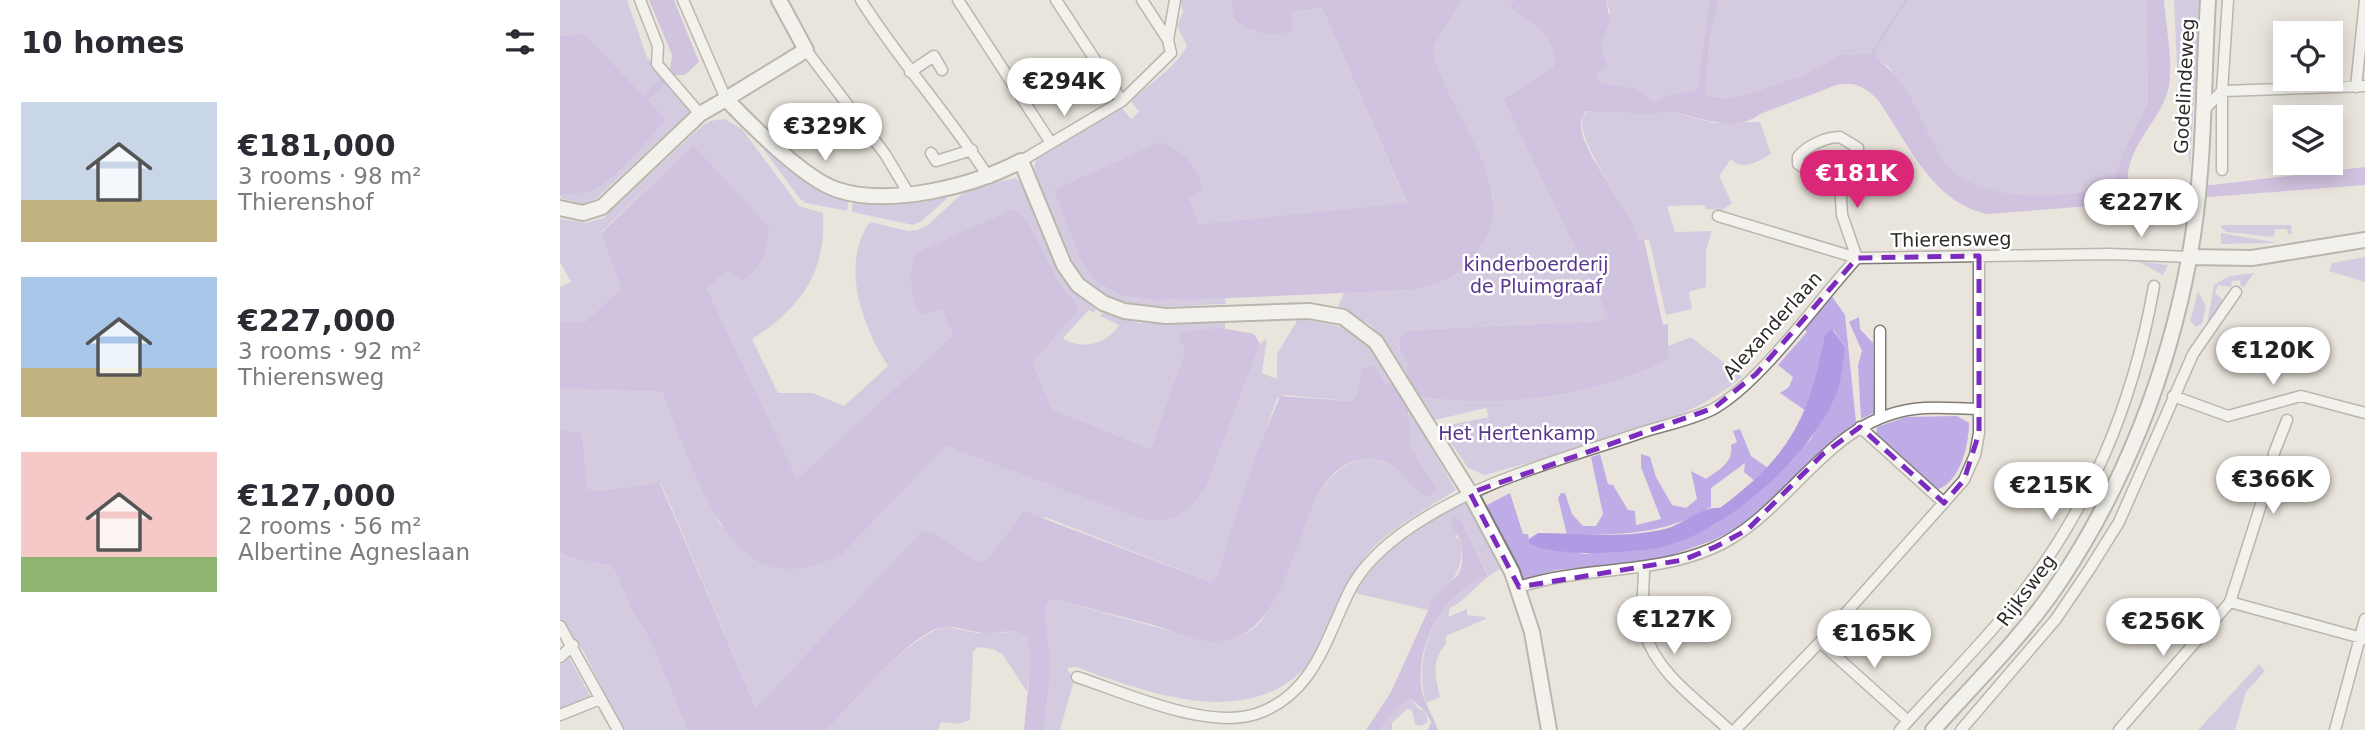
<!DOCTYPE html>
<html lang="en">
<head>
<meta charset="utf-8">
<style>
	body { margin:0; font-family:"DejaVu Sans",sans-serif; background:#f7f7f7; color:#2b2b33; height:100vh; display:flex; flex-direction:column; font-size:26px; white-space:nowrap }
	* { box-sizing:border-box; margin:0 }
	p { font-size:23px; color:#7c7c81 }
	.icon { flex:none; width:38px; height:38px; fill:none; stroke:currentColor; stroke-width:2; stroke-linecap:round; stroke-linejoin:round }
	.map { position:relative; flex:1; overflow:hidden }
	.drawer { display:flex; flex-direction:column; background:#fff; width:560px }
	.drawer>* { flex:none }
	.controls { position:absolute; left:1713px; top:21px; display:grid; gap:14px }
	.controls a { display:grid; place-items:center; width:70px; height:70px; border-radius:0px; background:#fff; box-shadow:0 4px 18px #0003; font-size:35px }
	.price { position:absolute; translate:-50% -60px; padding:0 16px; border-radius:24px; background:#fff; color:#222; font-size:23px; line-height:46px; filter:drop-shadow(0 2px 4px #0008) }
	.price::after { content:''; position:absolute; left:50%; top:42px; width:21px; height:16px; margin-left:-10px; background:inherit; clip-path:polygon(0 0,100% 0,50% 100%) }
	.price.on { background:#db2777; color:#fff }
	ul { padding:0; list-style:none }
	li { display:flex; align-items:center; gap:21px; height:175px; padding:0 21px }
	li span { display:grid; place-items:center; flex:none; width:196px; height:140px; border-radius:0px; color:#555 }
	li>.icon { margin-inline-start:auto }
	span .icon { width:84px; height:84px; fill:#fffc; stroke-width:1 }
	li b { font-size:30px }
	h2 { display:flex; justify-content:space-between; align-items:center; height:84px; padding:0 21px; font-size:30px }
	main { display:flex; flex:1; min-height:0 }
	.map>svg:first-child { display:block }
</style>
</head>
<body>
<main>
<section class="drawer">
<h2>10 homes<svg class="icon" aria-label="filters" viewBox="0 0 24 24"><path d="M4 7h16M4 17h16"/><circle cx="9" cy="7" r="2"/><circle cx="15" cy="17" r="2"/></svg></h2>
<ul>
<li><span style="background:linear-gradient(#c9d6e8 70%,#c2b280 0)"><svg class="icon" aria-label="home" viewBox="0 0 24 24"><path d="M3 11l9-7 9 7M6 9v11h12V9"/></svg></span><div><b>€181,000</b><p>3 rooms · 98 m²</p><p>Thierenshof</p></div></li>
<li><span style="background:linear-gradient(#a9c7e8 65%,#c2b280 0)"><svg class="icon" aria-label="home" viewBox="0 0 24 24"><path d="M3 11l9-7 9 7M6 9v11h12V9"/></svg></span><div><b>€227,000</b><p>3 rooms · 92 m²</p><p>Thierensweg</p></div></li>
<li><span style="background:linear-gradient(#f6c9c9 75%,#8fb573 0)"><svg class="icon" aria-label="home" viewBox="0 0 24 24"><path d="M3 11l9-7 9 7M6 9v11h12V9"/></svg></span><div><b>€127,000</b><p>2 rooms · 56 m²</p><p>Albertine Agneslaan</p></div></li>
</ul>
</section>
<div class="map">
<svg width="1805" height="730" viewBox="0 0 1805 730">
	<rect width="100%" height="100%" fill="#eae5dc"/>
	<path fill="#bdace6" d="M 0,0 L 67,0 L 87,57 L 103,77 L 83,95 L 24,33 L 0,36 Z
		M 620,0 L 671,0 L 673,20 L 696,32 L 733,12 L 762,8 L 847,204 L 639,224 L 627,198 L 638,172 L 562,296 L 591,300 L 665,298 L 666,304 C 615,305 551,319 518,270 C 504,250 496,225 486,202 C 479,186 467,169 480,154 L 562,108 L 571,119 L 579,112 L 571,101 C 589,84 615,68 627,46 L 617,26 L 623,12 Z
		M 902,0 L 954,0 L 949,7 C 972,24 999,34 993,67 L 943,99 L 1050,317 L 1041,321 L 852,330 L 839,347 L 848,364 L 845,371 L 812,326 L 778,306 L 784,293 L 852,290 L 933,198 L 928,177 L 883,84 L 875,58 L 873,48 Z
		M 1046,0 L 1149,0 L 1137,90 L 1106,95 L 1093,102 L 1076,88 L 1043,83 L 1038,79 L 1037,74 L 1046,60 L 1041,42 L 1050,12 Z
		M 1159,0 L 1344,0 L 1309,54 L 1280,55 L 1245,74 L 1187,94 L 1164,98 L 1146,95 L 1149,45 Z
		M 1348,0 L 1586,0 L 1588,103 L 1552,185 C 1511,196 1429,205 1395,174 C 1372,152 1347,98 1330,68 L 1318,60 L 1315,53 Z
		M 1614,0 L 1640,0 L 1630,166 L 1617,66 Z
		M 106,83 L 130,110 L 127,114 L 36,199 L 24,204 L 0,198 L 4,194 C 47,190 58,169 87,140 L 88,100 Z
		M 1029,110 L 1095,114 L 1104,110 L 1154,123 L 1200,122 L 1211,154 C 1198,161 1183,172 1171,159 L 1159,176 L 1172,203 L 1162,210 L 1146,209 L 1145,205 L 1107,206 L 1115,232 L 1152,231 L 1146,251 L 1146,287 L 1129,292 L 1132,309 L 1106,315 L 1089,239 L 1081,241 C 1069,208 1018,147 1022,117 Z
		M 165,119 L 182,129 L 239,206 L 263,213 C 267,272 240,309 192,339 L 218,393 L 253,393 L 284,406 L 328,366 C 303,327 279,265 310,222 L 348,231 L 358,230 L 368,225 L 408,188 L 456,178 L 462,184 C 480,227 496,282 536,309 L 534,313 L 529,310 L 503,338 C 522,351 547,344 559,325 L 540,316 L 542,313 L 580,323 L 665,321 L 665,330 L 625,350 L 591,449 L 492,409 L 473,363 L 517,312 L 519,305 L 499,283 L 484,258 L 355,253 L 351,287 L 381,309 L 393,335 L 237,480 L 147,289 L 167,269 L 133,145 L 41,232 L 61,288 L 25,322 L 0,322 L 0,287 L 11,282 L 0,262 L 0,219 L 26,223 L 43,218 L 143,125 L 150,121 Z
		M 193,135 L 289,198 L 287,211 L 246,203 L 240,199 Z
		M 394,192 L 362,221 L 353,225 L 292,212 L 293,199 L 341,203 Z
		M 1662,225 L 1731,225 L 1732,234 L 1728,234 L 1727,229 L 1715,229 L 1714,237 L 1667,232 L 1661,228 Z
		M 1661,233 L 1713,242 L 1715,243 L 1661,244 Z
		M 1805,257 L 1805,282 L 1769,271 L 1772,263 Z
		M 1577,261 L 1608,265 L 1603,275 Z
		M 1694,273 L 1684,287 L 1681,286 L 1680,280 L 1672,281 L 1671,287 L 1658,285 L 1655,293 L 1665,302 L 1647,324 L 1654,285 L 1670,276 Z
		M 1638,291 L 1646,307 L 1642,324 L 1636,327 L 1630,321 Z
		M 1271,295 L 1285,315 L 1296,423 L 1249,462 L 1189,523 L 1151,541 L 1098,560 L 997,570 L 963,579 L 958,577 L 925,506 L 950,493 L 963,534 L 968,534 L 969,539 L 1024,554 L 1117,543 L 1156,524 L 1250,440 L 1273,402 L 1285,347 L 1273,329 L 1246,411 L 1220,393 L 1229,387 L 1233,377 L 1218,365 L 1247,332 L 1242,326 Z
		M 1299,317 L 1300,329 L 1313,343 L 1314,413 L 1301,419 L 1298,365 L 1302,351 L 1289,322 Z
		M 738,319 C 793,325 807,334 834,383 L 826,385 L 814,366 L 802,368 L 796,397 L 790,401 L 725,395 L 717,398 L 656,578 L 651,582 L 485,517 L 429,558 L 418,562 L 196,708 L 101,483 L 44,490 L 28,489 L 22,432 L 0,430 L 0,389 L 102,392 L 160,525 L 386,446 L 451,468 L 647,485 L 700,344 L 707,338 L 702,373 L 717,379 L 717,354 Z
		M 1131,337 L 1182,377 C 1120,430 1004,451 925,475 L 908,468 L 880,427 L 929,417 L 926,408 L 875,420 L 860,397 C 942,409 1034,397 1108,360 L 1108,346 Z
		M 848,407 L 896,490 C 868,508 821,533 802,561 C 780,593 770,632 748,665 C 689,730 592,695 516,667 L 507,668 L 514,680 L 500,730 L 484,730 L 491,668 L 485,609 L 489,601 L 497,600 L 647,641 C 666,641 687,637 700,622 C 735,581 746,463 806,459 C 829,458 841,472 854,488 L 876,489 L 851,447 Z
		M 1397,416 L 1409,423 C 1409,444 1401,480 1379,489 L 1372,487 L 1316,436 L 1317,427 L 1346,417 Z
		M 1180,429 L 1191,456 L 1208,468 L 1195,481 L 1184,472 L 1185,463 L 1151,488 L 1151,507 C 1102,536 1062,534 1007,535 L 998,498 L 1001,493 L 1005,493 L 1012,514 L 1023,526 L 1036,526 L 1043,514 L 1031,457 L 1040,454 L 1048,484 L 1053,485 L 1068,510 L 1075,511 L 1076,525 L 1101,519 L 1081,467 L 1081,454 L 1090,457 L 1096,477 L 1112,505 L 1126,508 L 1137,499 L 1131,471 L 1146,479 C 1158,470 1174,463 1171,445 L 1177,442 L 1173,431 Z
		M 906,500 L 940,569 C 919,580 910,598 890,608 L 888,617 L 907,609 L 907,615 L 925,617 L 926,619 L 886,636 L 886,644 C 871,661 875,676 880,697 L 866,703 C 851,653 879,595 928,575 L 901,520 L 896,537 L 902,542 C 902,587 884,578 868,610 L 795,593 C 824,546 860,528 906,500 Z
		M 0,553 L 11,558 L 50,566 L 55,571 L 71,609 L 91,642 L 127,730 L 63,730 L 24,652 L 0,618 Z
		M 384,626 L 417,633 L 462,632 C 478,646 469,674 467,692 L 443,655 L 433,649 L 417,647 L 413,652 L 410,720 L 399,724 L 381,722 L 378,730 L 267,730 C 303,694 337,646 384,626 Z
		M 8,656 L 32,699 L 0,713 L 0,665 Z
		M 1699,664 L 1705,671 L 1686,692 L 1675,730 L 1638,730 Z
		M 851,699 L 859,709 L 865,711 L 868,722 L 861,726 L 855,724 L 852,710 L 847,709 L 832,723 L 832,730 L 820,730 L 835,710 Z"/>
	<path fill="#b19ae4" d="M 89,0 L 114,0 L 139,62 L 125,75 L 115,75 L 88,100 L 106,120 C 89,138 51,186 28,192 C 18,194 9,192 0,196 L 0,36 L 24,33 L 83,95 L 110,70 L 112,55 Z
		M 671,0 L 902,0 L 873,48 C 882,108 962,185 922,245 C 901,276 886,281 852,290 L 647,299 L 591,300 L 562,296 L 533,279 L 519,256 L 494,190 L 600,142 C 624,151 635,163 643,188 L 628,198 L 639,224 L 847,203 L 762,8 L 733,12 L 732,31 C 710,38 691,33 673,19 Z
		M 954,0 L 1046,0 L 1050,21 L 1041,42 L 1047,65 L 1037,74 L 1038,79 L 1043,83 L 1076,88 L 1093,102 L 1106,95 L 1137,90 L 1149,0 L 1159,0 L 1149,45 L 1146,95 L 1164,98 L 1187,94 L 1245,74 L 1280,55 L 1309,54 L 1344,0 L 1348,0 L 1315,53 C 1321,65 1335,72 1343,85 C 1359,109 1368,138 1384,161 C 1417,206 1504,198 1552,185 L 1564,151 L 1588,103 L 1586,0 L 1604,0 C 1606,27 1613,60 1609,86 C 1602,121 1564,147 1568,185 L 1579,187 L 1652,185 L 1805,167 L 1805,185 L 1427,214 C 1371,202 1348,142 1317,99 C 1305,86 1291,80 1274,86 L 1200,114 C 1167,140 1119,103 1095,114 L 1026,111 C 1022,116 1020,121 1021,127 C 1024,156 1069,207 1080,240 L 1089,239 L 1108,324 L 1108,360 C 1034,397 942,409 860,397 L 856,389 L 844,397 L 848,407 L 851,447 L 877,490 L 868,497 C 845,488 841,461 813,459 C 730,453 748,623 667,640 C 640,646 615,631 590,624 C 559,616 528,608 497,600 L 489,601 L 485,609 L 491,668 L 484,730 L 464,730 L 471,658 L 467,637 C 456,627 439,634 426,633 C 413,633 396,625 383,627 C 351,632 292,705 267,730 L 127,730 L 91,642 L 71,609 L 55,571 L 50,566 L 11,558 L 0,553 L 0,430 L 22,432 L 28,489 L 44,490 L 100,483 L 196,708 L 361,532 L 374,533 L 418,562 L 429,558 L 464,511 L 651,582 L 656,578 L 697,453 L 720,396 L 790,401 L 796,397 L 802,368 L 814,365 L 826,385 L 834,383 L 838,388 L 850,380 L 845,371 L 848,364 C 839,351 833,336 852,330 L 1041,321 L 1049,317 L 943,99 L 993,67 C 999,36 971,23 949,7 Z
		M 133,145 L 209,227 C 209,251 201,267 182,281 L 167,270 L 147,289 L 237,479 L 393,335 L 381,309 L 360,315 C 349,294 349,276 355,253 L 454,209 L 468,222 L 499,283 L 519,305 L 517,312 L 473,363 L 492,409 L 591,449 L 625,350 L 617,332 L 661,328 L 694,334 L 700,344 L 647,485 C 628,514 617,523 582,519 L 386,446 L 280,556 C 260,564 238,572 216,568 C 156,558 124,443 102,392 L 0,389 L 0,322 L 25,322 L 61,288 L 41,233 Z
		M 1272,329 L 1285,347 C 1283,366 1281,386 1272,404 C 1245,458 1174,523 1116,543 C 1092,551 1067,551 1042,553 C 1026,554 981,552 969,543 L 969,539 L 978,533 C 1020,533 1063,539 1105,529 C 1124,524 1142,506 1160,508 C 1229,456 1249,420 1265,335 Z
		M 893,517 L 901,520 L 928,576 C 886,591 857,640 861,685 C 862,700 873,715 878,730 L 868,730 L 871,722 L 865,711 L 851,699 L 835,710 L 820,730 L 806,730 L 831,692 L 875,595 L 898,575 L 902,564 L 902,543 L 891,525 Z"/>
	<path fill="#eae5dc" d="M 1089,239 L 1108,324 L 1103,325 L 1084,240 Z"/>
	<g fill="none" stroke-linecap="round" stroke-linejoin="round">
		<defs>
			<path id="street" d="M 80,0 L 98,46 L 97,64 L 140,114
				M 123,0 L 166,99
				M 301,0 C 340,62 390,116 429,178
				M 398,0 L 491,143
				M 496,0 L 562,101
				M 582,0 L 608,40
				M 246,50 L 325,154 L 349,194
				M 350,72 L 374,56 L 382,70
				M 1796,87 L 1805,0
				M 1642,112 L 1662,91 L 1805,86
				M 1280,137 L 1298,148 L 1298,157 C 1286,171 1253,175 1238,164 L 1238,157 C 1246,146 1266,137 1280,137 Z
				M 371,153 L 376,161 L 412,150
				M 461,161 L 562,101 L 611,53 L 608,40 L 615,0
				M 1279,167 L 1282,215 L 1297,258
				M 1662,170 L 1662,91 L 1668,0
				M 1158,216 L 1297,258 L 1549,254 L 1630,257
				M 1613,396 L 1668,416 L 1741,396 L 1805,413
				M 1320,418 L 1320,331
				M 1300,427 L 1384,503
				M 1084,568 C 1084,588 1080,614 1085,633 C 1097,674 1140,702 1169,730
				M 959,587 C 1022,566 1090,575 1151,549 C 1229,516 1264,421 1354,409 C 1375,406 1398,409 1419,409
				M 1670,602 L 1805,639
				M 0,626 L 58,730
				M 1260,642 L 1348,721
				M 0,657 L 13,645
				M 517,677 C 566,693 646,730 696,714 C 753,695 765,641 789,592 C 800,569 821,549 841,534 C 912,482 998,461 1080,433 C 1104,425 1133,420 1155,408 C 1202,381 1258,300 1297,258
				M 0,715 L 40,699
				M 1175,730 L 1260,642 L 1404,480 L 1415,455 L 1419,433 L 1419,256
				M 1340,730 C 1378,688 1418,648 1454,604 C 1530,509 1573,405 1594,286
				M 1401,730 L 1496,619 L 1529,570 L 1559,522 L 1633,354 L 1676,292
				M 1559,730 L 1670,602 L 1710,476 L 1714,453 L 1727,420
				M 1775,730 L 1805,619"/>
			<path id="secondary" d="M 166,99 L 246,50 L 219,0
				M 0,208 L 23,213 L 42,207 L 140,114 L 166,99 C 191,125 245,180 278,190 C 330,207 414,186 461,161 L 504,265 L 518,285 L 543,303 L 564,311 L 606,316 L 749,311 L 783,317 L 816,342 L 910,493 L 952,572 L 972,632 L 989,730
				M 1630,257 L 1692,258 L 1805,240
				M 1373,730 C 1416,682 1464,635 1500,581 C 1564,485 1608,373 1629,259 C 1645,175 1643,85 1648,0"/>
		</defs>
		<use href="#street" stroke="#817c75" stroke-width="13"/>
		<use href="#secondary" stroke="#817c75" stroke-width="18"/>
		<use href="#street" stroke="#fff" stroke-width="10"/>
		<use href="#secondary" stroke="#fff" stroke-width="14"/>
	</g>
	<path d="M0 0H1805V730H0ZM 1419,256 L 1419,433 L 1404,480 L 1384,503 L 1300,427 L 1263,454 L 1187,530 L 1155,547 L 1123,560 L 959,587 L 910,493 L 1154,408 L 1196,374 L 1297,258 Z" fill="#eae5dc" fill-opacity=".55" fill-rule="evenodd"/>
	<path fill="none" stroke="#7b2cbf" stroke-width="5" stroke-dasharray="14 9" stroke-linejoin="round" d="M 1419,256 L 1419,433 L 1404,480 L 1384,503 L 1300,427 L 1263,454 L 1187,530 L 1155,547 L 1123,560 L 959,587 L 910,493 L 1154,408 L 1196,374 L 1297,258 Z"/>
	<g text-anchor="middle" dominant-baseline="central" stroke-width="5" stroke-linejoin="round" paint-order="stroke">
		<g font-size="19" fill="#2e2c29" stroke="#fff">
			<text transform="translate(1624 86) rotate(-87)">Godelindeweg</text>
			<text transform="translate(1391 239) rotate(-1)">Thierensweg</text>
			<text transform="translate(1212 325) rotate(-48)">Alexanderlaan</text>
			<text transform="translate(1466 590) rotate(-53)">Rijksweg</text>
		</g>
		<g font-size="19" fill="#58368c" stroke="#fff">
			<text x="976" y="264">kinderboerderij<tspan x="976" dy="22">de Pluimgraaf</tspan></text>
			<text x="957" y="433">Het Hertenkamp</text>
		</g>
	</g>
</svg>
<div class="controls">
<a><svg class="icon" aria-label="locate" viewBox="0 0 24 24"><circle cx="12" cy="12" r="6"/><path d="M12 2v4M12 18v4M2 12h4M18 12h4"/></svg></a>
<a><svg class="icon" aria-label="layers" viewBox="0 0 24 24"><path d="M12 4l9 5-9 5-9-5zM3 14l9 5 9-5"/></svg></a>
</div>
<b class="price" style="left:504px;top:118px">€294K</b>
<b class="price" style="left:265px;top:163px">€329K</b>
<b class="price on" style="left:1297px;top:210px">€181K</b>
<b class="price" style="left:1581px;top:239px">€227K</b>
<b class="price" style="left:1713px;top:387px">€120K</b>
<b class="price" style="left:1713px;top:516px">€366K</b>
<b class="price" style="left:1491px;top:522px">€215K</b>
<b class="price" style="left:1114px;top:656px">€127K</b>
<b class="price" style="left:1603px;top:658px">€256K</b>
<b class="price" style="left:1314px;top:670px">€165K</b>
</div>
</main>
</body>
</html>
